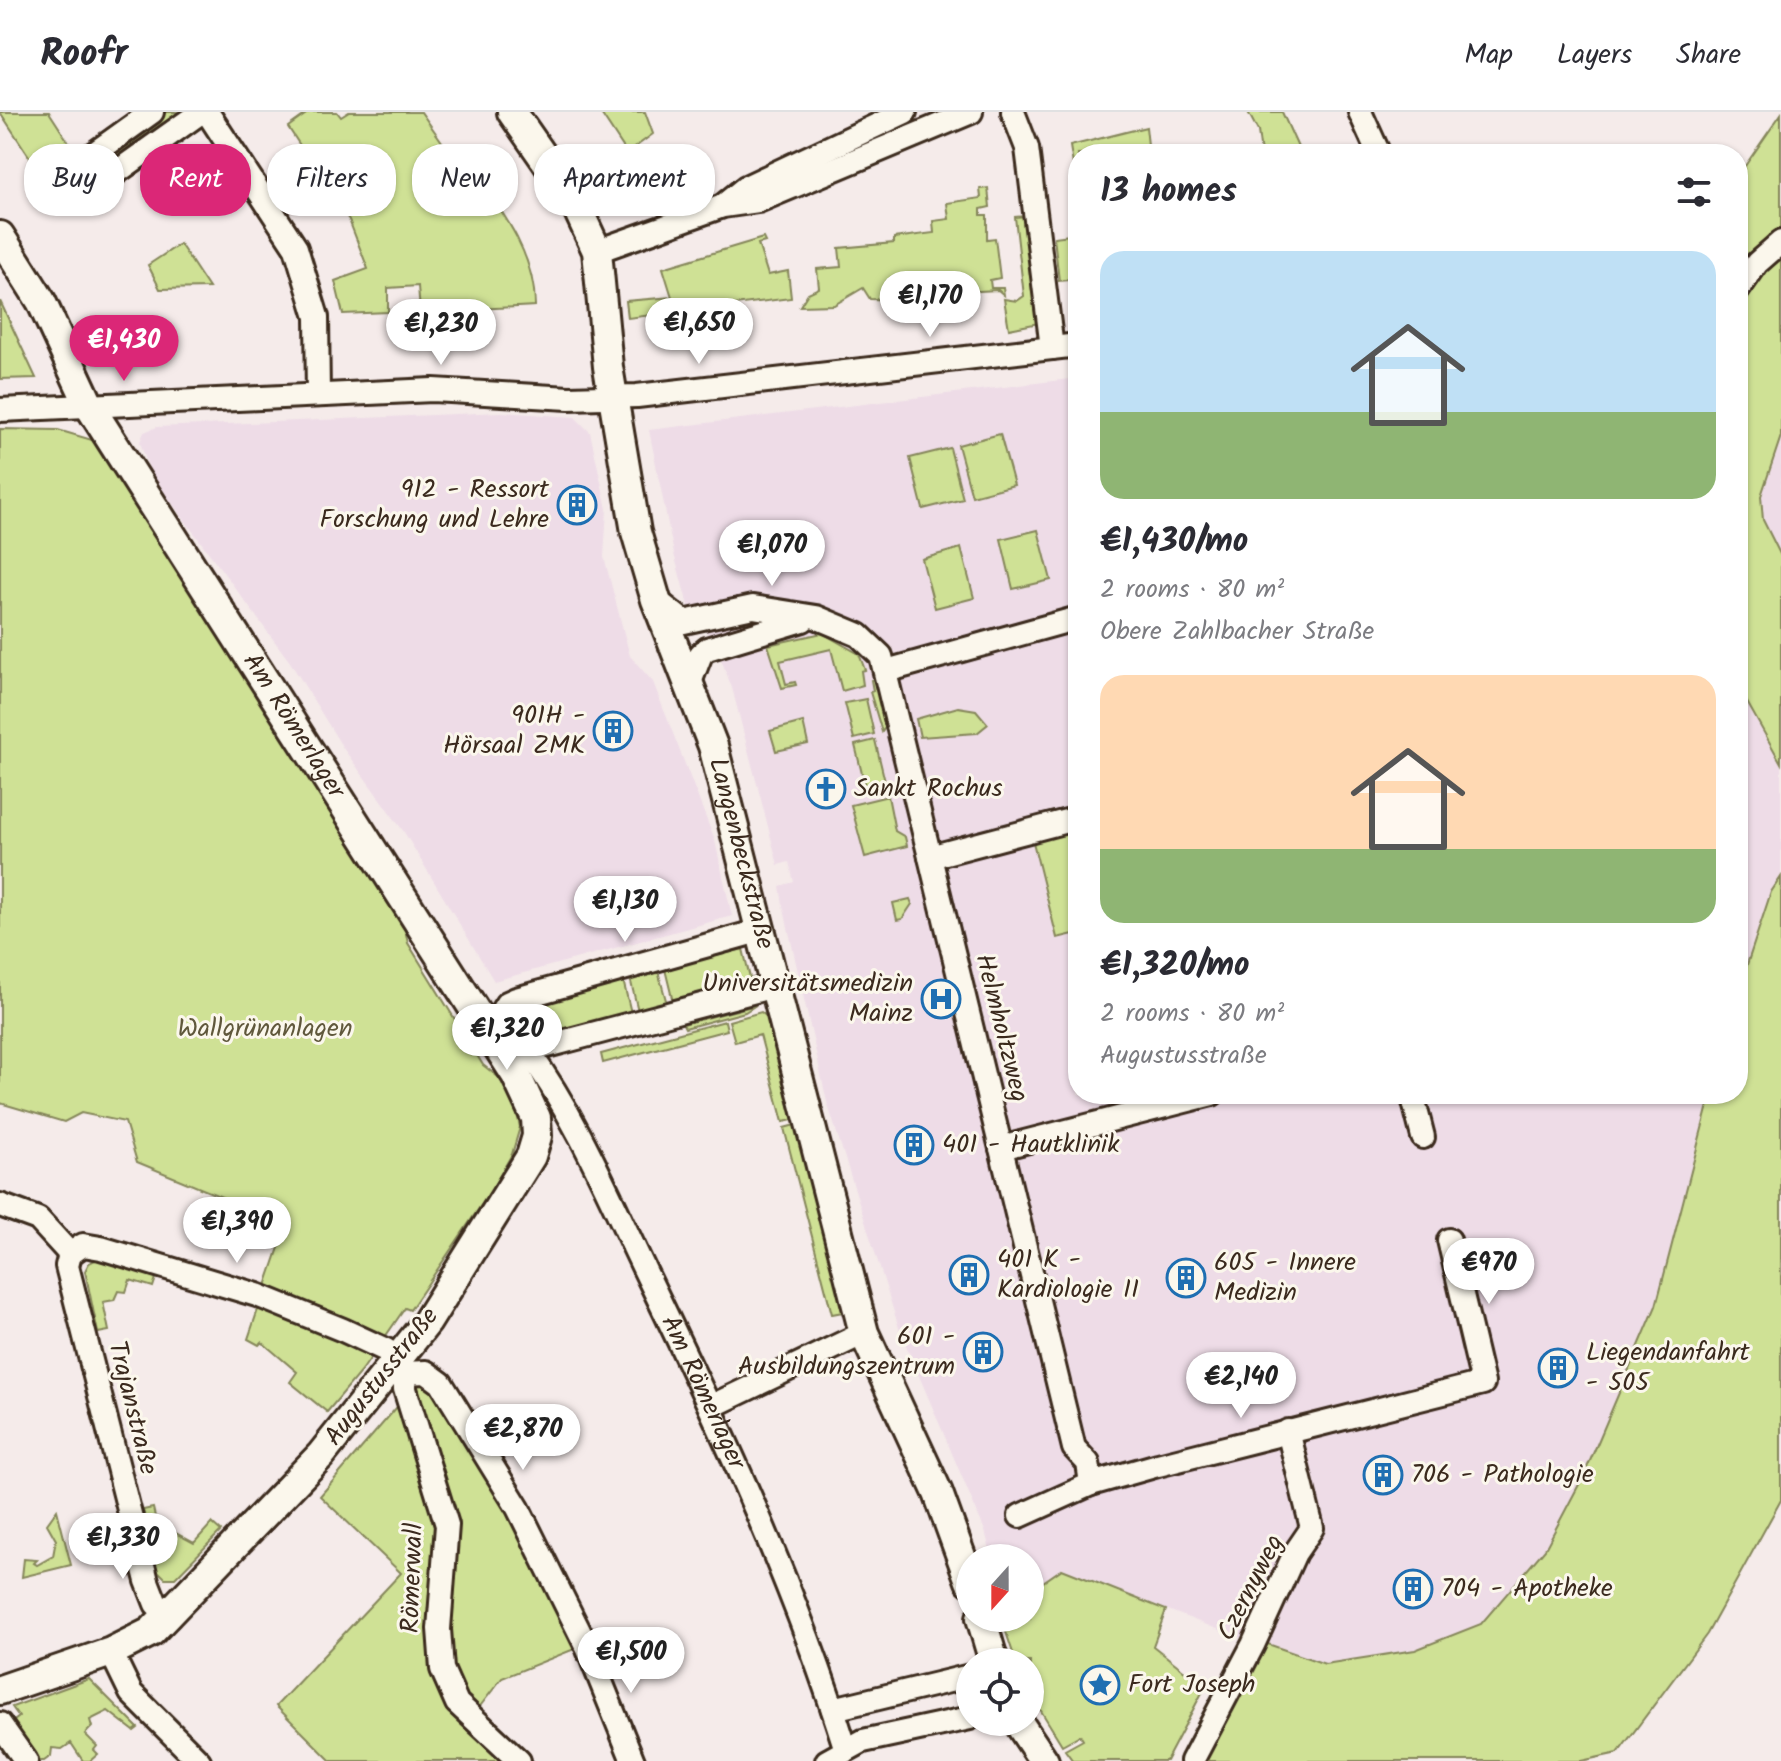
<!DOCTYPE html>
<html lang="en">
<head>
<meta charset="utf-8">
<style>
	body { margin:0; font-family:Kalam,sans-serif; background:#f2f2f3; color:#2b2b33; height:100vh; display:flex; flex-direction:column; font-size:30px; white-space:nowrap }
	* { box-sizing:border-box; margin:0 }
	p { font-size:26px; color:#7c7c81 }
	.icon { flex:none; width:44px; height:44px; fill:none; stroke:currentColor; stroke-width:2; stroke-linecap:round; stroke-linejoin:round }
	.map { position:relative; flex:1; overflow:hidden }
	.sheet { position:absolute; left:1068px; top:32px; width:680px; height:960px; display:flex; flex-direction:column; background:#fff; border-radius:32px; box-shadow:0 2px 6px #0004 }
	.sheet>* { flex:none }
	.hud { position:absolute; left:24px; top:32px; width:760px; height:72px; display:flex; gap:16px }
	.needle { width:52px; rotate:201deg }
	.controls { position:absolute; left:956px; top:1432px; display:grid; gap:16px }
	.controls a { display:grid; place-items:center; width:88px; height:88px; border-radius:50%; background:#fff; box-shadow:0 2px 6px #0004; font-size:40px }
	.price { position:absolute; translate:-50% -68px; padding:0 18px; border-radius:28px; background:#fff; color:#222; font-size:26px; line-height:52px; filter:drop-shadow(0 2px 4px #0008) }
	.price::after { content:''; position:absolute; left:50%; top:48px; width:24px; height:18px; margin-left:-12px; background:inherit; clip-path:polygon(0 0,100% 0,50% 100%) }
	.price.selected { background:#db2777; color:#fff }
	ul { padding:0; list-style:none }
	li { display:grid; align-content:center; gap:16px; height:424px; padding:0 32px }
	li span { display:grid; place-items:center; height:248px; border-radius:24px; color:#555 }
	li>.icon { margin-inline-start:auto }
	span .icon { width:144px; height:144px; fill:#fffc; stroke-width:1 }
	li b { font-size:34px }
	h2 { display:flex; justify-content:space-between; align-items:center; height:96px; padding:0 32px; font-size:34px }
	.pill { padding:0 28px; border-radius:32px; background:#fff; box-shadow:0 2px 6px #0004; font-size:28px; line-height:72px }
	.pill.selected { background:#db2777; color:#fff }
	header { display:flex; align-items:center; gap:48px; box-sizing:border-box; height:112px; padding:0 40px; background:#fff; border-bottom:2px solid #e1e1e2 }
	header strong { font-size:38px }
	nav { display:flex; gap:44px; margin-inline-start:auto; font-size:28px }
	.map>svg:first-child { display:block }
</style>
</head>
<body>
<header>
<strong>Roofr</strong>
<nav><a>Map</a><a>Layers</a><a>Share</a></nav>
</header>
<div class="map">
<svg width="1781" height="1649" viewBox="0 0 1781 1649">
	<rect width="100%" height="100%" fill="#f5ebea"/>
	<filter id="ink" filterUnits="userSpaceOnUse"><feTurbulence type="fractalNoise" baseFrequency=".0125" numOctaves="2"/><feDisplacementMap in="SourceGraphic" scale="16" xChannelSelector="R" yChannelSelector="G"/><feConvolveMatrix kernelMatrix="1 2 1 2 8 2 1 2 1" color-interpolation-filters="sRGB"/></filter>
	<g filter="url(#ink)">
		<path fill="#eedce7" d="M 1781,242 L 1781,444 L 1763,408 L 1738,257 Z
			M 1078,266 L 1078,982 L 1711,982 L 1656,1194 L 1584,1363 L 1545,1437 L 1481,1512 L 1415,1538 L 1325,1552 L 1230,1522 L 1062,1457 L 1030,1479 L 1030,1446 L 992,1446 L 985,1419 L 900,1219 L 827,990 L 783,793 L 780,774 L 794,770 L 789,750 L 778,753 L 732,576 L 716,534 L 688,493 L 674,442 L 649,318 Z
			M 501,300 L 575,305 L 590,320 L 607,397 L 604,445 L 630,544 L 653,570 L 715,729 L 732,804 L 494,869 L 404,720 L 343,636 L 290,550 L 151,363 L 140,330 L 144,320 L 157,315 Z
			M 1738,574 L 1781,651 L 1781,765 L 1771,780 L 1738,880 Z"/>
		<path fill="#cfe195" stroke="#85865a" stroke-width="2" d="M 0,0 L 49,0 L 75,40 L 42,64 Z
			M 159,0 L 185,0 L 86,78 L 74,61 Z
			M 309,0 L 337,0 L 341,5 L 349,0 L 421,0 L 452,44 L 462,42 C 494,89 535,136 535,194 L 420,200 L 418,174 L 388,176 L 388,200 L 343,202 L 335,169 L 368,157 L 349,108 L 288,15 Z
			M 600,0 L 645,0 L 653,22 L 627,41 Z
			M 1248,0 L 1282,0 L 1301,42 L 1261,42 L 1258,19 Z
			M 1781,2 L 1781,324 L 1761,384 L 1763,408 L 1781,444 L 1781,651 L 1738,574 L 1738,64 Z
			M 1146,15 L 1149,42 L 1078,42 L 1078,84 L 1070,34 Z
			M 988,76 L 990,95 L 981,97 L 981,103 L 987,103 L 987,127 L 995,126 L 1000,166 L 990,168 L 991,176 L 1003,176 L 1004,183 L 998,178 L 960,180 L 926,187 L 920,177 L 912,178 L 910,172 L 900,174 L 902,188 L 870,187 L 863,176 L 834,193 L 800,194 L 808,181 L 819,176 L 817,157 L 841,155 L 839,136 L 894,131 L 894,126 L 934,121 L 933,109 L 949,107 L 947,91 L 981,86 L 980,77 Z
			M 1026,104 L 1039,211 L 1009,217 L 1004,187 L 1017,189 L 1024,184 L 1015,105 Z
			M 1078,122 L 1078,167 L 1059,169 L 1054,125 Z
			M 763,126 L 765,130 L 758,132 L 768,163 L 788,159 L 791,186 L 628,206 L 626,189 L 672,185 L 663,156 Z
			M 180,132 L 209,176 L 160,177 L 148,153 Z
			M 0,189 L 36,266 L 0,267 Z
			M 0,317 L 58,318 L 99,330 L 402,804 L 408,831 L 483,953 L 502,968 L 514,989 L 520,1015 L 512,1042 L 492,1077 L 410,1198 L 405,1196 L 363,1257 L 327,1300 L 290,1270 L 297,1260 L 262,1230 L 259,1233 L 248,1227 L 287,1112 L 137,1050 L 125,1010 L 81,1001 L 64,1010 L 0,991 Z
			M 1000,322 L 1014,373 L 972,384 L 958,333 Z
			M 950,336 L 963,387 L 923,397 L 910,346 Z
			M 1038,418 L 1051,468 L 1013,477 L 1001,427 Z
			M 961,436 L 974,486 L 935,496 L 922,447 Z
			M 822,521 L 859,542 L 865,558 L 861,559 L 863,573 L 842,579 L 831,537 L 780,549 L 786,572 L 795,570 L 796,573 L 782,576 L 768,533 Z
			M 875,567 L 889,610 L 882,620 L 870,580 L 873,579 L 871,568 Z
			M 866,587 L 874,622 L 854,627 L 845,591 Z
			M 958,595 L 976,598 L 988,612 L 977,621 L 920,625 L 916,607 Z
			M 803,610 L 808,632 L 776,639 L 770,619 Z
			M 875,628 L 886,674 L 866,678 L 855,633 Z
			M 888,684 L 895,719 L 905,725 L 907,734 L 865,745 L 851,693 Z
			M 1078,714 L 1078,821 L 1057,826 L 1032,726 Z
			M 1781,765 L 1781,1388 L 1707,1522 L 1618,1641 L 1581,1649 L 1205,1649 L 1265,1531 L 1325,1552 L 1415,1538 L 1481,1512 L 1545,1437 L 1584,1363 L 1656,1194 L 1711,982 L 1738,982 L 1738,880 L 1771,780 Z
			M 910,787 L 912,792 L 902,807 L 897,808 L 893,791 Z
			M 743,837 L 751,870 L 673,890 L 665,857 Z
			M 658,859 L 667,892 L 638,899 L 630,866 Z
			M 623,868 L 631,901 L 545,923 L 536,890 Z
			M 529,892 L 538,924 L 529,926 L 516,920 L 512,910 L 516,898 Z
			M 756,893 L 745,900 L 685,916 L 683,912 Z
			M 761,900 L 767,905 L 793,1008 L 783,1010 L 760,923 L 735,930 L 729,909 Z
			M 725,909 L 727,918 L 603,951 L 601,942 Z
			M 795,1013 L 843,1200 L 832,1202 L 784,1016 Z
			M 99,1146 L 157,1163 L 153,1175 L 130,1168 L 126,1180 L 118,1179 L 114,1188 L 103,1190 L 109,1219 L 98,1221 L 85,1159 L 89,1151 Z
			M 422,1266 L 425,1266 L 552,1467 L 582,1534 L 502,1566 L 467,1611 L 511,1649 L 331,1649 L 276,1594 L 401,1461 L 320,1384 Z
			M 153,1396 L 159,1422 L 172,1419 L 194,1431 L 212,1411 L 221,1419 L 175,1466 L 165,1466 L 157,1458 L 143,1398 Z
			M 57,1398 L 71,1453 L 22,1465 L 24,1447 L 37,1448 L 34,1451 L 37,1453 L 53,1444 L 56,1428 L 47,1412 Z
			M 1062,1457 L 1166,1498 L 1153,1534 L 1205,1575 L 1166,1649 L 1073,1649 L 1065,1638 L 1083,1628 L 1080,1623 L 1062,1633 L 1030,1581 L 1030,1550 L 1016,1550 L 1004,1514 L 1005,1506 L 1030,1506 L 1030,1479 Z
			M 89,1567 L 138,1616 L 134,1619 L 108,1599 L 90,1608 L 92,1615 L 85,1622 L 97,1634 L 94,1638 L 98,1642 L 90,1649 L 83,1649 L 71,1631 L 62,1637 L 52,1636 L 51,1644 L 44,1649 L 33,1649 L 10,1612 L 19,1605 L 12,1595 Z"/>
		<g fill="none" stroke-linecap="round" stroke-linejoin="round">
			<defs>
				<g id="minor">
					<path d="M 152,0 L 71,58 L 64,66 L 63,72 L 72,83 L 86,82 L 201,0"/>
					<path d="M 207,0 L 296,136 L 317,205 L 318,283"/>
					<path d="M 1013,0 L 1027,36 L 1052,236"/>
					<path d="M 1360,0 L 1379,42"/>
					<path d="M 725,92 L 746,75 L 905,0"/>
					<path d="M 597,139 L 723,94 L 758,89 L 971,0"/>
					<path d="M 1738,178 L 1757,151 L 1781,130"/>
					<path d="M 0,298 L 433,278 L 569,286 L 637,284 L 1078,233"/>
					<path d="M 656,488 L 684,510 L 753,495 L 816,505 L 859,523 L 881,544 L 1074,1336 L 1088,1351 L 1091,1372"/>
					<path d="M 886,559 L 1078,506"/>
					<path d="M 689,573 L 701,542 L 707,537 L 803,508"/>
					<path d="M 930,745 L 1078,706"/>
					<path d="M 518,936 L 505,923 L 500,902 L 507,891 L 516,887 L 762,818"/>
					<path d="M 517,939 L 528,939 L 774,874"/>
					<path id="s1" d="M 528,939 C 579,1009 612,1091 650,1169 C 724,1322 795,1475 846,1638"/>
					<path d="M 1412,982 L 1423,1025"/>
					<path d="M 1001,1036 L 1212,982"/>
					<path d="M 0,1093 L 38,1107 L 70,1142"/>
					<path d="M 70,1142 L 83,1133 L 101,1136 L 257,1183 L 343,1218 L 386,1238 L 405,1261 L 405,1277 L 447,1413 L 439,1517 L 442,1557 L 457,1591 L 519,1649"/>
					<path d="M 70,1142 L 67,1154 L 147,1469 L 156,1492 L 169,1505"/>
					<path d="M 405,1261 L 426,1260 L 441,1271 L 518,1396 L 587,1535 L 633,1649"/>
					<path d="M 710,1295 L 864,1221"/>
					<path d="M 1020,1404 L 1091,1372 L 1158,1353 L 1483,1271 L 1449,1128"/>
					<path d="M 111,1540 L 131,1581 L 199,1649"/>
					<path d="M 833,1597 L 970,1564"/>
					<path d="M 0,1612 L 26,1649"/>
					<path d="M 827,1649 L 863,1629 L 970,1606"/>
					<path d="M 1192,1649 L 1253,1533 L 1295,1441 L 1312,1416 L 1288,1319"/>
				</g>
				<g id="major">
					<path id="s2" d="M 512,0 L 574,89 L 597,139 L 608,255 L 636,420 L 656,488 L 713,634 L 864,1221 L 938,1381 L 970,1469"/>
					<path id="s3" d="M 0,124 L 41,189 L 90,295 L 516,963 L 536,1006 L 537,1024 L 531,1044 L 427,1210 L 321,1343 L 151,1520 L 111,1540 L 0,1578"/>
					<path d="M 981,1506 L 994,1550"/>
					<path d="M 1018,1610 L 1044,1649"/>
				</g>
			</defs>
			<use href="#minor" stroke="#3b2a1e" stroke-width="28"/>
			<use href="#major" stroke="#3b2a1e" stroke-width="34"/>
			<use href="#minor" stroke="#fbf7ec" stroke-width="22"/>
			<use href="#major" stroke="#fbf7ec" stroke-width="28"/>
		</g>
	</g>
	<defs>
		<symbol id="building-ring" viewBox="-11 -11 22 22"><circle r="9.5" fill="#fbf7ec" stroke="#1f6fb2" stroke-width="1.5"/><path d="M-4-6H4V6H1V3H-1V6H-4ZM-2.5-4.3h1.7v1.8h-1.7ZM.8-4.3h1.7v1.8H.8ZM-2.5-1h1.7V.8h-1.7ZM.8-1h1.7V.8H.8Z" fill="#1f6fb2"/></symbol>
		<symbol id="church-ring" viewBox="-11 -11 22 22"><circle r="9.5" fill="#fbf7ec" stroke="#1f6fb2" stroke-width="1.5"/><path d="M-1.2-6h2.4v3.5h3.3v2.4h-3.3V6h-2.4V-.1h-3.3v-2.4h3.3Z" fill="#1f6fb2"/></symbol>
		<symbol id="hospital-ring" viewBox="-11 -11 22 22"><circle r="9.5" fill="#fbf7ec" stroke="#1f6fb2" stroke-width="1.5"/><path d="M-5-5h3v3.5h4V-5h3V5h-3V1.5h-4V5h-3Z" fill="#1f6fb2"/></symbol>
		<symbol id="sight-ring" viewBox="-11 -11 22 22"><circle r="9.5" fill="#fbf7ec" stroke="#1f6fb2" stroke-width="1.5"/><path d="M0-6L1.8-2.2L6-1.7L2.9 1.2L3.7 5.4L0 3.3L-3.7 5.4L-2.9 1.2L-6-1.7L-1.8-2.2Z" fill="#1f6fb2"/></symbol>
	</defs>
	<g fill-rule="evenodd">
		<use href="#building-ring" x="555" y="371" width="44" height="44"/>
		<use href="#building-ring" x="591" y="597" width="44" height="44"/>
		<use href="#church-ring" x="804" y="655" width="44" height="44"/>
		<use href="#hospital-ring" x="919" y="865" width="44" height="44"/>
		<use href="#building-ring" x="892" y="1011" width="44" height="44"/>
		<use href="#building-ring" x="947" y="1141" width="44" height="44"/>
		<use href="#building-ring" x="1164" y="1144" width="44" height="44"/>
		<use href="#building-ring" x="961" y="1218" width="44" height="44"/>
		<use href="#building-ring" x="1536" y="1234" width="44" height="44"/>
		<use href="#building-ring" x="1361" y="1341" width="44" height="44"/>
		<use href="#building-ring" x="1391" y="1455" width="44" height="44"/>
		<use href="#sight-ring" x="1078" y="1551" width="44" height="44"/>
	</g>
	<g text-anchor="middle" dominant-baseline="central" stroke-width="6" stroke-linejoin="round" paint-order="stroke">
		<g font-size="26" fill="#3b2a1e" stroke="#fbf7ec" text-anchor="start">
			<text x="549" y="378" text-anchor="end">912 - Ressort<tspan x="549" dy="30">Forschung und Lehre</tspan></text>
			<text x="585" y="604" text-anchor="end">901H -<tspan x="585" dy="30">Hörsaal ZMK</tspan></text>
			<text x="854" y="677">Sankt Rochus</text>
			<text x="913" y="872" text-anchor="end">Universitätsmedizin<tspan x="913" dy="30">Mainz</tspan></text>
			<text x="942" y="1033">401 - Hautklinik</text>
			<text x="997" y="1148">401 K -<tspan x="997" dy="30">Kardiologie II</tspan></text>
			<text x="1214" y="1151">605 - Innere<tspan x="1214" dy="30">Medizin</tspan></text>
			<text x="955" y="1225" text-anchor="end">601 -<tspan x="955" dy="30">Ausbildungszentrum</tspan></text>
			<text x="1586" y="1241">Liegendanfahrt<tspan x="1586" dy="30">- 505</tspan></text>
			<text x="1411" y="1363">706 - Pathologie</text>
			<text x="1441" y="1477">704 - Apotheke</text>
			<text x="1128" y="1573">Fort Joseph</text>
		</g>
		<g font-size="26" fill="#3b2a1e" stroke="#fbf7ec">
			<text stroke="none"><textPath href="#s3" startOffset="572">Am Römerlager</textPath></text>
			<text stroke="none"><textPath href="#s2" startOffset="786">Langenbeckstraße</textPath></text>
			<text transform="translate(1001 916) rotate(76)">Helmholtzweg</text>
			<text transform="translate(382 1265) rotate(-52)">Augustusstraße</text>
			<text stroke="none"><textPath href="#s1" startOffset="384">Am Römerlager</textPath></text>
			<text transform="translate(132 1296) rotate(76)">Trajanstraße</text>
			<text transform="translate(413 1466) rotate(-88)">Römerwall</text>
			<text transform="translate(1251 1476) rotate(-63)">Czernyweg</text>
		</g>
		<g font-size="26" fill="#60583c" stroke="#fbf7ec">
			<text x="265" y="917">Wallgrünanlagen</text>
		</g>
	</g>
</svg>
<div class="controls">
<a><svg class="needle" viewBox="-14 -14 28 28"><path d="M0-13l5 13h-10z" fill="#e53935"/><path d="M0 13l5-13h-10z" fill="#7c7c81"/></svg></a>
<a><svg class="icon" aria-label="locate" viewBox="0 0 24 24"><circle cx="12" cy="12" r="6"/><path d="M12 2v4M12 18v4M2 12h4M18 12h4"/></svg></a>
</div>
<b class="price" style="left:930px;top:227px">€1,170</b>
<b class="price" style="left:699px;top:254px">€1,650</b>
<b class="price" style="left:441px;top:255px">€1,230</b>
<b class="price selected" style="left:124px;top:271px">€1,430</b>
<b class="price" style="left:772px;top:476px">€1,070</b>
<b class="price" style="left:625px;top:832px">€1,130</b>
<b class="price" style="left:507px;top:960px">€1,320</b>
<b class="price" style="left:237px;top:1153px">€1,390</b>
<b class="price" style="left:1489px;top:1194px">€970</b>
<b class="price" style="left:1241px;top:1308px">€2,140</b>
<b class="price" style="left:523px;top:1360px">€2,870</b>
<b class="price" style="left:123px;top:1469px">€1,330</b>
<b class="price" style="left:631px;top:1583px">€1,500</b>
<div class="hud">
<a class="pill">Buy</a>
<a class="pill selected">Rent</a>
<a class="pill">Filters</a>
<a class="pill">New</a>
<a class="pill">Apartment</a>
</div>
<section class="sheet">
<h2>13 homes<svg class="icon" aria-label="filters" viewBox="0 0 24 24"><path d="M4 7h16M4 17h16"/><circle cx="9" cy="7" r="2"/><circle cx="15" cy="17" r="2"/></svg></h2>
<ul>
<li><span style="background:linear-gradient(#bfe0f5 65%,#8fb573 0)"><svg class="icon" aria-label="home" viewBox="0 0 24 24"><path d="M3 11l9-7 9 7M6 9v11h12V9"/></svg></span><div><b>€1,430/mo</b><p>2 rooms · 80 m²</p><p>Obere Zahlbacher Straße</p></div></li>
<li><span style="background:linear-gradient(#ffd9b3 70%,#8fb573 0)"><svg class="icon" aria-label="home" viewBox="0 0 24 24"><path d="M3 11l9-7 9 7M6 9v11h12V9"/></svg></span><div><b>€1,320/mo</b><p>2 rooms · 80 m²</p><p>Augustusstraße</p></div></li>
</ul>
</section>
</div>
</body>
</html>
